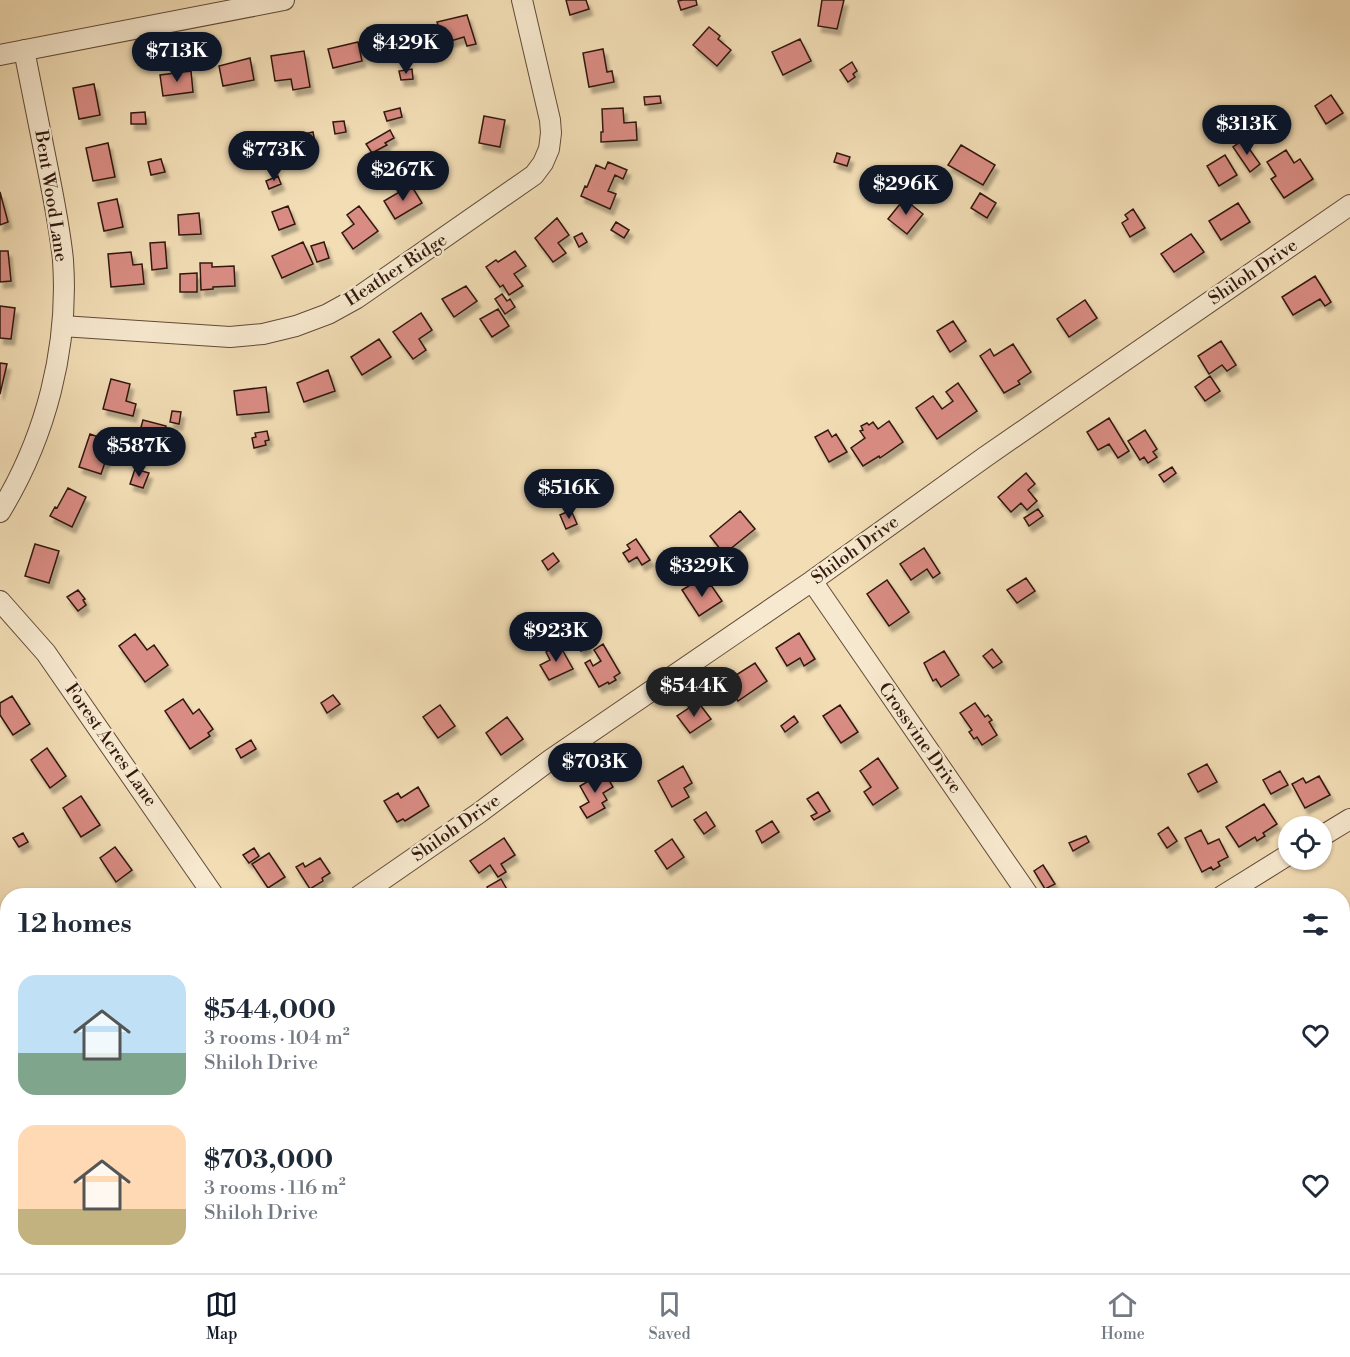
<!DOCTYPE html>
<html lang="en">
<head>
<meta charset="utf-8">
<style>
	body { margin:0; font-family:"Libre Bodoni",serif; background:#f2f2f3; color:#1f2937; height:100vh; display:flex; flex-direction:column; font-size:22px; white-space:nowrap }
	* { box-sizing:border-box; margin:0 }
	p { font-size:20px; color:#747a83 }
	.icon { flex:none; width:33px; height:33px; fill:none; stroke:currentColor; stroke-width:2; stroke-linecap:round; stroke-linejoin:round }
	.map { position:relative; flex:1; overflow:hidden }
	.drawer { position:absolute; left:0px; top:888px; width:1350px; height:386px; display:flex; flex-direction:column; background:#fff; border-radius:24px 24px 0 0; box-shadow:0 2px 4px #0004 }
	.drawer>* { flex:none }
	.buttons { position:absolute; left:1278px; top:816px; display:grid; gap:12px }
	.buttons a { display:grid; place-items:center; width:54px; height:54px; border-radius:50%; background:#fff; box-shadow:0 2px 4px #0004; font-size:30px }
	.price { position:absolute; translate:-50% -51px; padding:0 14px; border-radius:21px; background:#111827; color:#fff; font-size:20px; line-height:39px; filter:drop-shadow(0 2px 3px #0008) }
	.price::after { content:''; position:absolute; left:50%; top:36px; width:18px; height:14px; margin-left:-9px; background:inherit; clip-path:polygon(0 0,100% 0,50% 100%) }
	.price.on { background:#222; color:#fff }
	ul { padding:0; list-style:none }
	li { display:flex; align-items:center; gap:18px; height:150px; padding:0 18px }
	li span { display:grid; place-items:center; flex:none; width:168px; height:120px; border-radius:18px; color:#555 }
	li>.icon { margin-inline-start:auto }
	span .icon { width:72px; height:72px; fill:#fffc; stroke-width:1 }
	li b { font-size:26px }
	h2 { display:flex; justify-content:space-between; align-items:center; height:72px; padding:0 18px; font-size:26px }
	.dock { display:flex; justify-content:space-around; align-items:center; height:84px; border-top:2px solid #e0e1e3; background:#fff; font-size:16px; color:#747a83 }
	.dock a { display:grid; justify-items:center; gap:3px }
	.dock .on { color:#111827 }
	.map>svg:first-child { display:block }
</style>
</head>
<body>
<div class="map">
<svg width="1350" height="1273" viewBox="0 0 1350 1273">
	<defs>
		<filter id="shadow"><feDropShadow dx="3.5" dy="6" stdDeviation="1.5" flood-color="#0004"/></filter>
	</defs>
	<rect width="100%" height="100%" fill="#f2ddb5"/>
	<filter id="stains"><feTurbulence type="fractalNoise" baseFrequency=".00333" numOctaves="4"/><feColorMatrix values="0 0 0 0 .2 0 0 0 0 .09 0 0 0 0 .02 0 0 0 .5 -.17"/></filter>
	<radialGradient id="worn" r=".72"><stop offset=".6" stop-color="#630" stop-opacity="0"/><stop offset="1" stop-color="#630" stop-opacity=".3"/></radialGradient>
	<path fill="#d98c83" stroke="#32190f" stroke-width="1.5" filter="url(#shadow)" d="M 566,0 L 586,0 L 589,9 L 570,15 Z
		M 683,0 L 696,0 L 697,5 L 681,10 L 678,1 Z
		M 822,0 L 844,0 L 837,29 L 818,26 Z
		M 467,15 L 476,44 L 467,46 L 464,37 L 444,43 L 437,22 Z
		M 416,27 L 421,46 L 389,56 L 383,32 L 394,29 L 395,32 Z
		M 709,27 L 720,36 L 718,39 L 731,50 L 717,66 L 693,45 Z
		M 800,39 L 811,61 L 783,75 L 772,52 Z
		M 358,42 L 362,61 L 333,68 L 328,49 Z
		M 603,49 L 607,72 L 612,71 L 614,82 L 589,87 L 583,53 Z
		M 304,51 L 310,87 L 293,90 L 291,79 L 275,81 L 271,56 Z
		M 250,58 L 254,80 L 223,86 L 219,66 Z
		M 852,62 L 857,71 L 853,74 L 855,77 L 848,82 L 840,70 Z
		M 412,69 L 413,79 L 401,80 L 399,71 Z
		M 191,71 L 193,92 L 163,96 L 160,75 Z
		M 94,84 L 100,115 L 79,119 L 73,88 Z
		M 1331,95 L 1343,113 L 1326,124 L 1315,106 Z
		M 660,96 L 661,103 L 645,105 L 644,97 Z
		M 400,108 L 402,117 L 387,121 L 384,112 Z
		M 623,108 L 624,123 L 636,122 L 637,140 L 601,142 L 601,132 L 603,132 L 602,109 Z
		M 145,112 L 146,124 L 131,124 L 131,113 Z
		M 484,116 L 505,120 L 500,147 L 479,143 Z
		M 344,121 L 346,132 L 335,134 L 333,122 Z
		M 390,130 L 394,138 L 385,143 L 387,145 L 372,153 L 366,144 Z
		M 313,132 L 315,142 L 297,146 L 295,136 Z
		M 1243,140 L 1260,164 L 1250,172 L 1233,147 Z
		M 108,143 L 115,177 L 93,181 L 86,148 Z
		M 961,145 L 995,165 L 983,185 L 948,165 Z
		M 1286,150 L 1294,163 L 1300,159 L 1313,179 L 1284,198 L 1271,179 L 1276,176 L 1267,162 Z
		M 837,153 L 850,157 L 847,166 L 834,162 Z
		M 1225,155 L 1237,175 L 1219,186 L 1207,166 Z
		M 161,159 L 165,172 L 151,175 L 148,162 Z
		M 608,162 L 627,170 L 623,179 L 615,175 L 608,191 L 616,194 L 610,209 L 581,196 L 585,186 L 587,187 L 596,165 L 605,169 Z
		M 278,176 L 281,184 L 269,189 L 266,181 Z
		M 411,185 L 422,203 L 395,219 L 384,201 Z
		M 0,192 L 8,222 L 0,225 Z
		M 980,193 L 996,203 L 987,218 L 971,208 Z
		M 117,199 L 123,227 L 104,231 L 98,203 Z
		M 904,199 L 923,214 L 907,234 L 888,219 Z
		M 1238,203 L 1250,222 L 1221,240 L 1209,221 Z
		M 288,206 L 295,224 L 279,230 L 272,212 Z
		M 359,206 L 378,231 L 353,249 L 342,233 L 354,224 L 347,215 Z
		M 1133,209 L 1145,228 L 1130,237 L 1122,223 L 1128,219 L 1125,215 Z
		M 199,213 L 201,234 L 179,235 L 178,215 Z
		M 557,218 L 569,235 L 558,243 L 566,253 L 553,262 L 535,238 Z
		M 616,222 L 629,230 L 624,238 L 611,230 Z
		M 582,233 L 587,242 L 579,247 L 574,237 Z
		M 1191,234 L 1204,252 L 1174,272 L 1161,254 Z
		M 165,242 L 167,268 L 152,270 L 150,243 Z
		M 303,242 L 313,264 L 282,278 L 272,256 Z
		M 324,242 L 329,258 L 317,262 L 311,246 Z
		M 0,251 L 8,251 L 11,281 L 0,282 Z
		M 515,251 L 526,266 L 514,274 L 523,286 L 509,295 L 503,285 L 500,287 L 486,267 L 496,260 L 498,262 Z
		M 131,252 L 133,265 L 142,264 L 144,284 L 111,287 L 108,254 Z
		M 200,263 L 212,263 L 212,267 L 234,266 L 235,286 L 213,287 L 213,289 L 201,290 Z
		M 197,273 L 197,292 L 180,292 L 180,274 Z
		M 1315,276 L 1331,302 L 1325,306 L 1320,299 L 1293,315 L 1282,297 Z
		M 466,286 L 477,301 L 454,317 L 442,299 Z
		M 502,294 L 507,301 L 510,299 L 515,307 L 505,314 L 495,299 Z
		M 1085,300 L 1097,318 L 1069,337 L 1057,319 Z
		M 0,306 L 15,308 L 11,339 L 0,338 Z
		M 498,309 L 509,326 L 492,337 L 480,319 Z
		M 421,313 L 432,330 L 419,339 L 426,350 L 413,359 L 393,332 Z
		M 953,321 L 966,341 L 950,352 L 937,331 Z
		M 379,339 L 391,357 L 362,375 L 351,357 Z
		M 1221,341 L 1236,365 L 1227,371 L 1222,365 L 1209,374 L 1198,356 Z
		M 1013,344 L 1031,372 L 1018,381 L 1020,384 L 1004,393 L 980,356 L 990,349 L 994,356 Z
		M 0,363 L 7,364 L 0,394 Z
		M 328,370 L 335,391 L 304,402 L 297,383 Z
		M 1210,376 L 1220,391 L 1205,401 L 1195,387 Z
		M 111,379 L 130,384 L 126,401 L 136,404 L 133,416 L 103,409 Z
		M 958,383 L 977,411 L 937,439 L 916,408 L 933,396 L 942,409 L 953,401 L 946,392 Z
		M 266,387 L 269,412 L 237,415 L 234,391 Z
		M 172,411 L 181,412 L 179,424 L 170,422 Z
		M 1109,418 L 1129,451 L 1118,458 L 1109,444 L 1098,450 L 1087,432 Z
		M 143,420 L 166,426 L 164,437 L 140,431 Z
		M 889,421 L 903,442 L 880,458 L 879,456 L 863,466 L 851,448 L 865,438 L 860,431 L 863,430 L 861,426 L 867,423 L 869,425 L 873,422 L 878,429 Z
		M 828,430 L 832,437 L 836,434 L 847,452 L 829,462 L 815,437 Z
		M 1145,430 L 1157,449 L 1153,452 L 1157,457 L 1148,463 L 1144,457 L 1140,460 L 1128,441 Z
		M 267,431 L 269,440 L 265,441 L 266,445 L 254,448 L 252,438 L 256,437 L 255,433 Z
		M 90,434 L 112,442 L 101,474 L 79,467 Z
		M 1172,467 L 1176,473 L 1164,482 L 1159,475 Z
		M 135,469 L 149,473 L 143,488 L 130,484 Z
		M 1026,473 L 1035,484 L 1028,490 L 1037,501 L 1027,510 L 1021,503 L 1011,512 L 998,497 Z
		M 68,488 L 86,497 L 72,527 L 50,516 L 55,507 L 57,508 Z
		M 1038,509 L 1043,516 L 1029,526 L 1024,518 Z
		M 571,510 L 577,524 L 566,529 L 560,515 Z
		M 740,511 L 755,529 L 724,554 L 710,536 Z
		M 636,539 L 650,560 L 642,565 L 637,557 L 629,562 L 623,553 L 630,549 L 627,545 Z
		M 35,544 L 59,551 L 49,583 L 25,576 Z
		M 924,548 L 940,573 L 933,578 L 927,569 L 911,580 L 900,564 Z
		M 553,553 L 559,561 L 548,570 L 542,561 Z
		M 672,555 L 679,565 L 670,572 L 662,562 Z
		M 1026,578 L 1035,591 L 1017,603 L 1007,590 Z
		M 887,580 L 909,612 L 889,626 L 867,594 Z
		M 695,582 L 701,591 L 711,585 L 722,601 L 699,616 L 682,590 Z
		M 78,590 L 85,599 L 83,600 L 86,605 L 78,611 L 67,597 Z
		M 799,633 L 815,659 L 804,666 L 800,658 L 787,666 L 776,648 Z
		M 135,634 L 147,650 L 154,645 L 168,665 L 145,682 L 119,646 Z
		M 582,634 L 589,647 L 581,651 L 574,638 Z
		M 559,644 L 573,669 L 549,680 L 540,665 L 550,660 L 546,652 Z
		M 603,644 L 620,673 L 614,677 L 616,680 L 609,684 L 608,682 L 599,687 L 585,663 L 590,660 L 593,666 L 601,661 L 594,650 Z
		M 992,649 L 1002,662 L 993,668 L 983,656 Z
		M 944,651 L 959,675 L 941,687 L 936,679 L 933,681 L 924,663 Z
		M 755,663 L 767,681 L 738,701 L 725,682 Z
		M 333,695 L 340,704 L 327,713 L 321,703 Z
		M 12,696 L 30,724 L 13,735 L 0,715 L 0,703 Z
		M 183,699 L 193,714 L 199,709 L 213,729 L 208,733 L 210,736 L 190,749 L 165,711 Z
		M 698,702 L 711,719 L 690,733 L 677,716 Z
		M 975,703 L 985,717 L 988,715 L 992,720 L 989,722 L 997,735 L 982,745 L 977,737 L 974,739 L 969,732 L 972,730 L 960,713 Z
		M 440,705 L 455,726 L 438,738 L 423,717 Z
		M 840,705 L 858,732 L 841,743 L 823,716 Z
		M 794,716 L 798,722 L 785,732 L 781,726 Z
		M 507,717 L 523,739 L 501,755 L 486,733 Z
		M 251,740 L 256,749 L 241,758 L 236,749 Z
		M 47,748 L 66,776 L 50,788 L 31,760 Z
		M 878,758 L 898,788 L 873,805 L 864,792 L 871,787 L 860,771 Z
		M 1207,764 L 1217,782 L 1198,792 L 1188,774 Z
		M 683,766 L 692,783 L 684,788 L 689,797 L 672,807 L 658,781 Z
		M 1280,771 L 1288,785 L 1271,794 L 1263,780 Z
		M 604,772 L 613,787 L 603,793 L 607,800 L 602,803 L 605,808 L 587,818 L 580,807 L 589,802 L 580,786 Z
		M 1319,776 L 1330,795 L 1305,808 L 1292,784 L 1303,778 L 1306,783 Z
		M 418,787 L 429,806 L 405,821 L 403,819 L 397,822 L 384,801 L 398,793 L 401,798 Z
		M 818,792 L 830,811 L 814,820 L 811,816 L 817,813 L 807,799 Z
		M 81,796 L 100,825 L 81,837 L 63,808 Z
		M 1264,804 L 1277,824 L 1263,833 L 1265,836 L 1257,841 L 1255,837 L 1239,847 L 1226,827 Z
		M 706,812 L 715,826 L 704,834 L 694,820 Z
		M 772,821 L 779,832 L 762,843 L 756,831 Z
		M 1168,827 L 1177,841 L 1167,848 L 1158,834 Z
		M 1201,830 L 1208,844 L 1219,839 L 1228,857 L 1218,862 L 1220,866 L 1213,870 L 1211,867 L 1202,872 L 1185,838 Z
		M 23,833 L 28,842 L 19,847 L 13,838 Z
		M 1086,836 L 1089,842 L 1073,851 L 1069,843 Z
		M 504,838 L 515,855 L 501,864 L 506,872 L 498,877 L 490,865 L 479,873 L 470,861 Z
		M 672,839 L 684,857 L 667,869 L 655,851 Z
		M 115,847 L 132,870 L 116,882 L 100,858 Z
		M 254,848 L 259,856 L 249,863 L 243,855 Z
		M 269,853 L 285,877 L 268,888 L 252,864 Z
		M 320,858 L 330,873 L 322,878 L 323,881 L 310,889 L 296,867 L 303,863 L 305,867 Z
		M 1043,865 L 1055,884 L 1045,889 L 1034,871 Z
		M 501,879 L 509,893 L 504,896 L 491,896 L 487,887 Z
		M 557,1266 L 601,1266 L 590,1273 L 565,1273 L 563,1269 L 560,1271 Z"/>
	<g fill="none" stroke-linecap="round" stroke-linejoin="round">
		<defs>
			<path id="street" d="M 0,55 L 284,0
				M 62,326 L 230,337 L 263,334 L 296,326 L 328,314 L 357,298 L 534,175 L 543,163 L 549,149 L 551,133 L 550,120 L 522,0
				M 0,512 C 46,437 69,348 63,260 C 60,230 54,200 48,170 C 40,130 32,90 24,50
				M 812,581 L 1029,896
				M 0,601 L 46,653 L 214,896
				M 1322,836 L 1350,819
				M 359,896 L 479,813 L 550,760 L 812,581 L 985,457 L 1350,205
				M 1222,896 L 1288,855
				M 0,1144 L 8,1139
				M 374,1266 L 379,1273
				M 1287,1266 L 1292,1273
				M 653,1273 L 663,1266"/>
		</defs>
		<use href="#street" stroke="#624a38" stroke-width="22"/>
		<use href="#street" stroke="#f7e9cf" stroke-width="20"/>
	</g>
	<g text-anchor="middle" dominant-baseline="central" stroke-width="4.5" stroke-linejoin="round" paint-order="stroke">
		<g font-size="18" fill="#32190f" stroke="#f7e9cf">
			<text transform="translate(51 196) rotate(81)">Bent Wood Lane</text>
			<text transform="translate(396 270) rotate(-33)">Heather Ridge</text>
			<text transform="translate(1253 272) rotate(-34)">Shiloh Drive</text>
			<text transform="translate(855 550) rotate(-36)">Shiloh Drive</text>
			<text transform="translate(920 738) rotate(55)">Crossvine Drive</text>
			<text transform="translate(111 745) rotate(55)">Forest Acres Lane</text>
			<text transform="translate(456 828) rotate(-35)">Shiloh Drive</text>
		</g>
	</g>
	<rect width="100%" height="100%" filter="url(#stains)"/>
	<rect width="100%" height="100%" fill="url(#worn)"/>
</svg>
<div class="buttons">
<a><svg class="icon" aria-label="locate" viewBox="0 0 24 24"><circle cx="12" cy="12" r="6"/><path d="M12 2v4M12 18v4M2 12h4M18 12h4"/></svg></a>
</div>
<b class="price" style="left:406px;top:75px">$429K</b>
<b class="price" style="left:177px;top:83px">$713K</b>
<b class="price" style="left:1247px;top:156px">$313K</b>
<b class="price" style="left:274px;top:182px">$773K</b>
<b class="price" style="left:403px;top:202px">$267K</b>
<b class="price" style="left:906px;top:216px">$296K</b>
<b class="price" style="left:139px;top:478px">$587K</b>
<b class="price" style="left:569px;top:520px">$516K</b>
<b class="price" style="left:702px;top:598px">$329K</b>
<b class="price" style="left:556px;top:663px">$923K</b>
<b class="price on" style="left:694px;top:718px">$544K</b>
<b class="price" style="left:595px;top:794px">$703K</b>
<section class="drawer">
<h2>12 homes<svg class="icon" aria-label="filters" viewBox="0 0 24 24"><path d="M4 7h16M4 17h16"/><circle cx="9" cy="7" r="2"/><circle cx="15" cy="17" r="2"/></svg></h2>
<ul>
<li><span style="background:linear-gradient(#bfe0f5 65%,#7fa58c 0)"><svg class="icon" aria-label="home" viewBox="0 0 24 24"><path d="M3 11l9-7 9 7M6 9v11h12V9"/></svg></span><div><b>$544,000</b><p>3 rooms · 104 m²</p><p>Shiloh Drive</p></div><svg class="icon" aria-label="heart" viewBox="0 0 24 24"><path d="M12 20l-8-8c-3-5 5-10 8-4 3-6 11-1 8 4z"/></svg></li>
<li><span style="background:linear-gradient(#ffd9b3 70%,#c2b280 0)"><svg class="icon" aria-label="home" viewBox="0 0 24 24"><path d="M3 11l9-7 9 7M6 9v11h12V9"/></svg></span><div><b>$703,000</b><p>3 rooms · 116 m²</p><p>Shiloh Drive</p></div><svg class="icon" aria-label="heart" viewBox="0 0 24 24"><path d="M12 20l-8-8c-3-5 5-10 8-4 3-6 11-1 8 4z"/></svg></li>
</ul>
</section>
</div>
<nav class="dock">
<a class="on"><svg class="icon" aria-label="map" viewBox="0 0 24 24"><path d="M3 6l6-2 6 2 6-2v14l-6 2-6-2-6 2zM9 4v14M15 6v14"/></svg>Map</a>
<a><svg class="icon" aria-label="saved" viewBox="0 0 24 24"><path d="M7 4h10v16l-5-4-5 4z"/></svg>Saved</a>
<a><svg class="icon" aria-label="home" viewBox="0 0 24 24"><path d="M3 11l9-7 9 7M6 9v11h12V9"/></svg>Home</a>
</nav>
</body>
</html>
